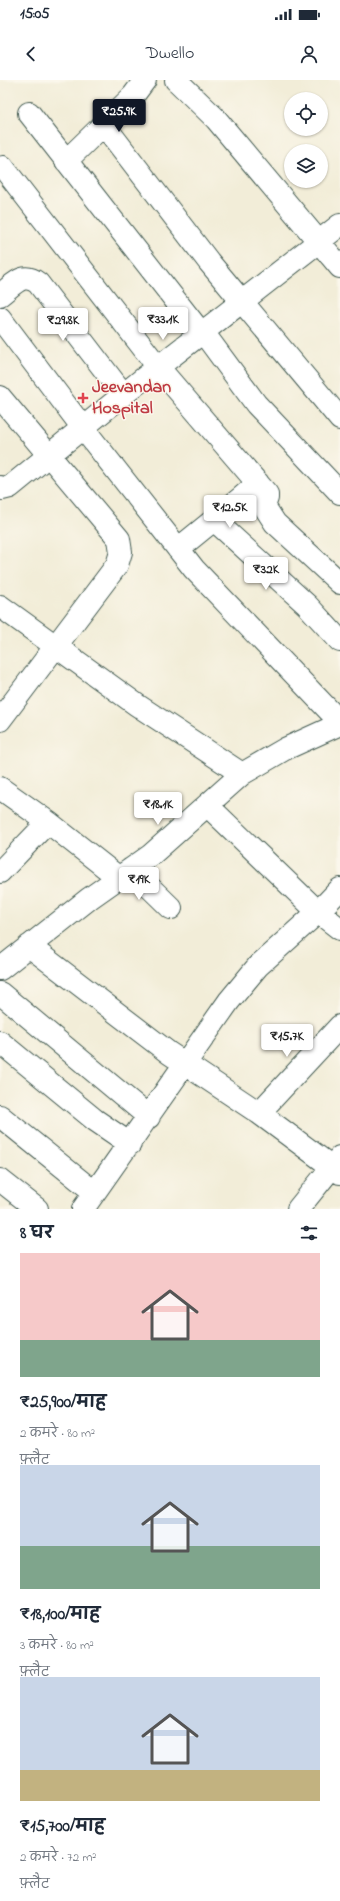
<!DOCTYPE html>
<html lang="hi">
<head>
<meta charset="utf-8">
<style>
	body { margin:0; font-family:"Indie Flower","Playpen Sans Deva",sans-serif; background:#f6f6f7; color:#1f2937; height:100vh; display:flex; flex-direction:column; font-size:15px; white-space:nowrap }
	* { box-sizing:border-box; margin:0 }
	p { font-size:13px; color:#747a83 }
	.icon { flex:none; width:22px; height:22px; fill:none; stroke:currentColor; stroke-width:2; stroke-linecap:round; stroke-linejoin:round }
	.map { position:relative; height:1129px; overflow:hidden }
	.panel { display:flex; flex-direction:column; background:#fff; flex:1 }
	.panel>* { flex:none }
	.controls { position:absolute; left:284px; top:12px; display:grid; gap:8px }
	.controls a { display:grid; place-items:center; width:44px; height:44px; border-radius:50%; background:#fff; box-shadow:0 1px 3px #0004; font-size:20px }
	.price { position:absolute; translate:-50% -34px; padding:0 9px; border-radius:4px; background:#fff; color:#222; font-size:13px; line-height:26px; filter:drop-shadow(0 1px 2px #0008) }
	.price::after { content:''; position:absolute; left:50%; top:24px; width:12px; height:9px; margin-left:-6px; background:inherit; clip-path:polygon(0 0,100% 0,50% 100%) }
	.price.active { background:#111827; color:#fff }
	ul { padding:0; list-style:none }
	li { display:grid; align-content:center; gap:8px; height:212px; padding:0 20px }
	li span { display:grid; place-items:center; height:124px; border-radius:0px; color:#555 }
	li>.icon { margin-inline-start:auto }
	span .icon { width:72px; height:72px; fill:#fffc; stroke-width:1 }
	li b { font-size:17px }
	h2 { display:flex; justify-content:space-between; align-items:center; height:48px; padding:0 20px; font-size:17px }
	.status { display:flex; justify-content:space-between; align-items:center; height:28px; padding:0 20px; background:#fff; direction:ltr }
	.status svg { height:11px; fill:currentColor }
	header { display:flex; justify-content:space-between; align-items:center; height:52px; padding:0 20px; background:#fff; font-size:18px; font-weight:600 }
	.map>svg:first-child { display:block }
</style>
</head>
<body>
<div class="status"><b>15:05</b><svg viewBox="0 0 49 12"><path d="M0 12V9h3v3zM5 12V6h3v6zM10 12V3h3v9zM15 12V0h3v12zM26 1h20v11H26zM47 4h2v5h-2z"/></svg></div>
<header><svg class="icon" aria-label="back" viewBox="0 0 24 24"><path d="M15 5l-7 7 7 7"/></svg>Dwello<svg class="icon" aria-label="person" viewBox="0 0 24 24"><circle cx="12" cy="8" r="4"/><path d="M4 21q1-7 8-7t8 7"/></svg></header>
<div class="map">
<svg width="340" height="1129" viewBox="0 0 340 1129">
	<rect width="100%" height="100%" fill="#fbf7ec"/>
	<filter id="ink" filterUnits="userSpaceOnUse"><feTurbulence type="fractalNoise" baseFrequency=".025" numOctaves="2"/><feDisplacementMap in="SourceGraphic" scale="8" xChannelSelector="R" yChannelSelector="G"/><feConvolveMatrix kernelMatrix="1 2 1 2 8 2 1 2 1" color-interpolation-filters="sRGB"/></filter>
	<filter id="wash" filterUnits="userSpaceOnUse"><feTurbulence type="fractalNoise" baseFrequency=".012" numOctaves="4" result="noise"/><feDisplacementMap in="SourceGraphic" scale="16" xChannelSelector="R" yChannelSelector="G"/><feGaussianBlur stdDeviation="0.9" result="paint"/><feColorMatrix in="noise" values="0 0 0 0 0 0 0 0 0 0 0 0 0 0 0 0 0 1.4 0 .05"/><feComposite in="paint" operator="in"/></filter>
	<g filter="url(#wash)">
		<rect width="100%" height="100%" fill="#f2edd8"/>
	</g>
	<g filter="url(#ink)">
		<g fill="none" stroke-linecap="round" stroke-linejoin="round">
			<defs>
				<path id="minor" d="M 176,0 L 216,39 L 340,187
					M 29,33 L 201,253
					M 104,45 L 209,182 L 340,339
					M 66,81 L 133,16 L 145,0
					M 3,87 L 158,287 L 267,414 L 267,418 L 264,426 L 275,443 L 340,503
					M 0,215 C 14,205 22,191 38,203 L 123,314
					M 0,238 L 83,348 L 194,489 L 340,642
					M 203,252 L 256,324 L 340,413
					M 0,317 L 119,459 L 121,472 L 117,485 L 0,640
					M 0,407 L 2,409 L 10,407 L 144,298 L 340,145
					M 214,440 L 307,525 L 340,561
					M 178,469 L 242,417 L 258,403
					M 0,526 L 137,625 L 242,694
					M 0,708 L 48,742 L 119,798
					M 207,725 L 318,832 L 340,849
					M 131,789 L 171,828
					M 0,792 L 48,742
					M 29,866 L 169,973 L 259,1033 L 340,1093
					M 0,889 L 90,818 L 151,775 L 242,694 L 285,669 L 340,644
					M 0,913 L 149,1037
					M 0,962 L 95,1040 L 130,1064
					M 259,1033 L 340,946
					M 0,1036 L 94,1112
					M 0,1100 L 37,1129
					M 83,1129 L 229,921 L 258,886 L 318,832 L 340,809
					M 298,1129 L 340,1077"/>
			</defs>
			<use href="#minor" stroke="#3f574d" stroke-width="24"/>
			<use href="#minor" stroke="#fff" stroke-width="22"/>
		</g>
	</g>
	<path fill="#e0444e" stroke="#fbf7ec" stroke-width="1.5" d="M81 312h4v4h4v4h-4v4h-4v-4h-4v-4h4z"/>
	<g text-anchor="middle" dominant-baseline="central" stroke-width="3" stroke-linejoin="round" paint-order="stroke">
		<g font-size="18" font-weight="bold" fill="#be3a42" stroke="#fbf7ec" text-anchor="start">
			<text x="92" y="308">Jeevandan<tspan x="92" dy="21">Hospital</tspan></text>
		</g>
	</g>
</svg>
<div class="controls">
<a><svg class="icon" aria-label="locate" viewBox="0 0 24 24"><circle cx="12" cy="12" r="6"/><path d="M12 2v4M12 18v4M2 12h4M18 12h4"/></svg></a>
<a><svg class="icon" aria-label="layers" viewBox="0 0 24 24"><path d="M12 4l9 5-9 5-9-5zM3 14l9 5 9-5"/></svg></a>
</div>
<b class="price active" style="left:119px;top:53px">₹25.9K</b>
<b class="price" style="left:163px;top:261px">₹33.1K</b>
<b class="price" style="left:63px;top:262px">₹29.8K</b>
<b class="price" style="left:230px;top:449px">₹12.5K</b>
<b class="price" style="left:266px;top:511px">₹32K</b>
<b class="price" style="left:158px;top:746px">₹18.1K</b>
<b class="price" style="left:139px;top:821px">₹19K</b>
<b class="price" style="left:287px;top:978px">₹15.7K</b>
</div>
<section class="panel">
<h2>8 घर<svg class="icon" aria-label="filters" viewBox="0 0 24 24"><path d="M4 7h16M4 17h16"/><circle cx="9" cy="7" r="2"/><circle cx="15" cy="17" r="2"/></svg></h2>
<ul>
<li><span style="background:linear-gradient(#f6c9c9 70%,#7fa58c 0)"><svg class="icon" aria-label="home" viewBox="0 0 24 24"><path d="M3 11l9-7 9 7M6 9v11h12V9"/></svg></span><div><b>₹25,900/माह</b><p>2 कमरे · 80 m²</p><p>फ़्लैट</p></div></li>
<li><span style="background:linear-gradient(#c9d6e8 65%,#7fa58c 0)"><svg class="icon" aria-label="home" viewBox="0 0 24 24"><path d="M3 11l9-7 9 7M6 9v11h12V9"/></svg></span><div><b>₹18,100/माह</b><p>3 कमरे · 80 m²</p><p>फ़्लैट</p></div></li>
<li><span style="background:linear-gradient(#c9d6e8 75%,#c2b280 0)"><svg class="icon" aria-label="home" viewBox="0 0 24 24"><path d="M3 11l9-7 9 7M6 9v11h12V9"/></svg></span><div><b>₹15,700/माह</b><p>2 कमरे · 72 m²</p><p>फ़्लैट</p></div></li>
</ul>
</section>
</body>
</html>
